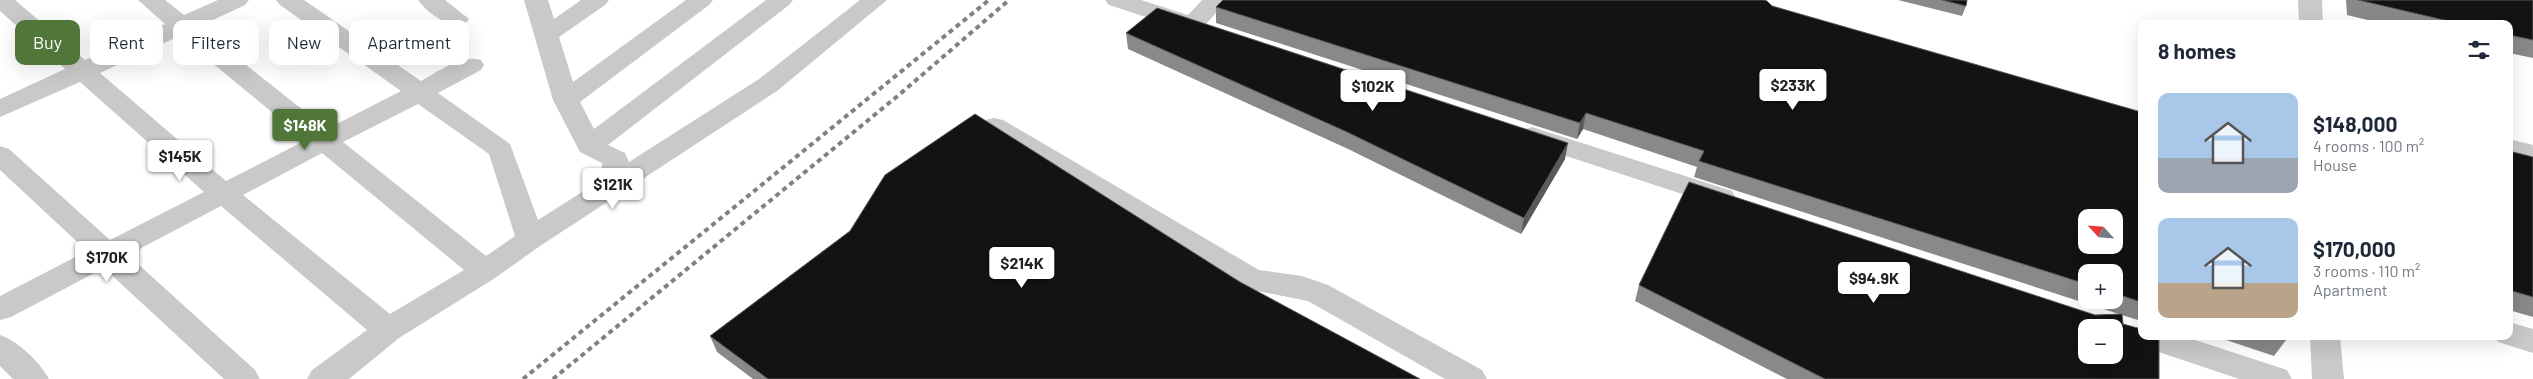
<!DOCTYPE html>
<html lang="en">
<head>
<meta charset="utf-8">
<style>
	body { margin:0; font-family:Barlow,sans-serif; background:#f6f6f7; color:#1f2937; height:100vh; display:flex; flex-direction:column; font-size:19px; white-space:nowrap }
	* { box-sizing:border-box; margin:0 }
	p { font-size:16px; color:#747a83 }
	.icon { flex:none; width:28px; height:28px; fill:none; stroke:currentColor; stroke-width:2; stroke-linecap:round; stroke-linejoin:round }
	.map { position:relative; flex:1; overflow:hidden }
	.details { position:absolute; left:2138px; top:20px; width:375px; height:320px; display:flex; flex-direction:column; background:#fff; border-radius:10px; box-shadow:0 5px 20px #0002 }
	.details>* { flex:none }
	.top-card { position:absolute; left:15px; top:20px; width:475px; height:45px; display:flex; gap:10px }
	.needle { width:32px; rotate:296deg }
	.fabs { position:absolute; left:2078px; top:209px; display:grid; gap:10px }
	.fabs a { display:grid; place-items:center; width:45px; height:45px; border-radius:10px; background:#fff; box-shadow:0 5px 20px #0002; font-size:25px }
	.price { position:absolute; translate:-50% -42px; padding:0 11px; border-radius:5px; background:#fff; color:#222; font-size:16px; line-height:32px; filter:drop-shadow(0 1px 2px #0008) }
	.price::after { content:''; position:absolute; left:50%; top:30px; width:15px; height:11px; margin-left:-8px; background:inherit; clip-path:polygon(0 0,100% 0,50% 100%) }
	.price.active { background:#50763a; color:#fff }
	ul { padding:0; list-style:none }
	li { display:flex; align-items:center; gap:15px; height:125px; padding:0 20px }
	li span { display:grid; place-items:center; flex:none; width:140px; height:100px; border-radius:10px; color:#555 }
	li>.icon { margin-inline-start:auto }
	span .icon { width:60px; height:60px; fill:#fffc; stroke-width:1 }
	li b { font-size:21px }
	h2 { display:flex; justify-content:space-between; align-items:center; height:60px; padding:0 20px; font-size:21px }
	.chip { padding:0 18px; border-radius:10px; background:#fff; box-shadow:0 5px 20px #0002; font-size:18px; line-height:45px }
	.chip.active { background:#50763a; color:#fff }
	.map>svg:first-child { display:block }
</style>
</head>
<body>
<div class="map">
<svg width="2533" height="379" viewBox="0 0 2533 379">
	<rect width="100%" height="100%" fill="#fff"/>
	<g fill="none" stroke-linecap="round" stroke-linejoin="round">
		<path fill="#c9c9c9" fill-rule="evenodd" d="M 0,0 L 15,0 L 85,60 L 165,24 L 138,0 L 165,0 L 184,15 L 218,0 L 249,0 L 245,5 L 198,27 L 327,129 L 401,91 L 280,5 L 276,0 L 304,0 L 421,81 C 438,72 461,54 481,60 L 484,65 L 481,70 L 438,93 L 510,144 L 538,220 L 601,180 L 602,163 L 580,152 L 553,100 L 524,0 L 548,0 L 554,19 L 581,0 L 609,0 L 605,5 L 559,37 L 573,82 L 686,0 L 713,0 L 709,5 L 580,102 L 594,129 L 766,0 L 793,0 L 789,5 L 608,145 L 625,153 L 629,162 L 759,79 L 860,0 L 887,0 L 777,91 L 540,246 L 495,278 L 399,338 L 349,379 L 307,379 L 312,370 L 367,330 L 221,206 L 128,255 L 255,370 L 260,379 L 224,379 L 104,268 L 11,317 L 0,320 L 0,296 L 87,251 L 0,170 L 0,146 L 9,149 L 110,240 L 204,192 L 80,82 L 0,117 L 0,99 L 65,69 L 0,11 ZM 179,36 L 306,140 L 226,181 L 100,73 ZM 418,104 L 489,154 L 515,236 L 486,256 L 343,142 ZM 322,153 L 464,270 L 390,314 L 243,195 Z
			M 418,0 L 445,0 L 469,19 L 465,24 C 449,28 428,14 418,0 Z
			M 1105,0 L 1141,0 L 1188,15 L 1202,0 L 1227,0 L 1201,30 L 1192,32 L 1109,5 Z
			M 2298,0 L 2322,0 L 2323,24 L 2299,24 Z
			M 994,118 L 1003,120 L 1259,270 L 1302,276 L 1328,285 L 1482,370 L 1487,379 L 1445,379 L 1308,301 L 1242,288 L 985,132 L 981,126 L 985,120 Z
			M 1532,127 L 1732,191 L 1736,198 L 1732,205 L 1722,207 L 1523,142 L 1519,136 L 1523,130 Z
			M 2509,139 L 2533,145 L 2533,163 L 2509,157 Z
			M 2509,322 L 2533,329 L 2533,353 L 2498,342 L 2495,336 L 2509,336 Z
			M 2141,326 L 2141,336 L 2183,336 L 2287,370 L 2292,379 L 2239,379 L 2135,344 L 2131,336 L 2135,328 Z
			M 0,335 C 18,341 40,362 49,379 L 13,379 L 0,366 Z
			M 2310,336 L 2340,336 L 2344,379 L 2312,379 Z"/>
		<path stroke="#818181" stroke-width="4" stroke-dasharray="5 4" stroke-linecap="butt" d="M 523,379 L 989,0
			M 553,379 L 900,94 L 1009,0"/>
	</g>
	<path fill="#898989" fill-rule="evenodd" d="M 1898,0 L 1967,0 L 1966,6 L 1962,16 Z
		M 2346,0 L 2533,0 L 2533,58 L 2509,53 L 2509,24 L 2384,24 L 2347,15 Z
		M 1772,6 L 2141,112 L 2141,321 L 2122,315 L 2123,324 L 2159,379 L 1787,379 L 1635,301 L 1639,285 L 2095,315 L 2119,314 L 1694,177 L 1697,167 L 1583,129 L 1577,139 L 1216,23 L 1216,7 ZM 2086,272 L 2114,272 L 2114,300 L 2086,300 Z
		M 1126,33 L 1565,159 L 1521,234 L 1346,148 L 1128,49 Z
		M 2509,151 L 2533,157 L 2533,317 L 2509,310 Z
		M 1240,282 L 1420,379 L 753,379 L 717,352 L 710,336 Z
		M 2214,336 L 2287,336 L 2286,340 L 2274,356 Z"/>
	<path fill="#5a5a5a" d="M 1586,113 L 1583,129 L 1577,139 L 1580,123 Z
		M 1568,143 L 1565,159 L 1521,234 L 1524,218 Z"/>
	<path fill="#131313" stroke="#5a5a5a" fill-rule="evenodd" d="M 1223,0 L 1764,0 L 1767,1 L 1772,6 L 2141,112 L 2141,302 L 2114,293 L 2114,272 L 2086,272 L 2086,284 L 1699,161 L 1704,151 L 1586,113 L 1580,123 L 1216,7 ZM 2086,218 L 2114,218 L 2114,245 L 2086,245 Z
		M 1942,0 L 1967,0 L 1966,6 Z
		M 2358,0 L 2533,0 L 2533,40 L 2509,35 L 2509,24 L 2461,24 Z
		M 1157,8 L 1568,143 L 1524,218 L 1347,132 L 1126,33 Z
		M 975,114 L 1240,282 L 1420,379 L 768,379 L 710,336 L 850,231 L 885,175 Z
		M 2509,151 L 2533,157 L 2533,297 L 2509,290 Z
		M 1689,182 L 2095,315 L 2122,314 L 2123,324 L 2141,329 L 2141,336 L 2159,336 L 2159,379 L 1825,379 L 1639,285 ZM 2086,328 L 2114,328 L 2114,355 L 2086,355 Z
		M 2275,336 L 2287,336 L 2286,340 Z"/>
</svg>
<div class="fabs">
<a><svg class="needle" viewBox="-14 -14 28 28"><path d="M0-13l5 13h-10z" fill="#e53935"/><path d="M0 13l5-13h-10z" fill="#747a83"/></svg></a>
<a>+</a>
<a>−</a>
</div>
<b class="price" style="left:1793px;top:111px">$233K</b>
<b class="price" style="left:1373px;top:112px">$102K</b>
<b class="price active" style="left:305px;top:151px">$148K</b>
<b class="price" style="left:180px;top:182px">$145K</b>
<b class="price" style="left:613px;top:210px">$121K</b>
<b class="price" style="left:107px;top:283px">$170K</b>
<b class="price" style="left:1022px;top:289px">$214K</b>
<b class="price" style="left:1874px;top:304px">$94.9K</b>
<div class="top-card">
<a class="chip active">Buy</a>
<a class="chip">Rent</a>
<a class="chip">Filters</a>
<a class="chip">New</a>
<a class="chip">Apartment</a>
</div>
<section class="details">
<h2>8 homes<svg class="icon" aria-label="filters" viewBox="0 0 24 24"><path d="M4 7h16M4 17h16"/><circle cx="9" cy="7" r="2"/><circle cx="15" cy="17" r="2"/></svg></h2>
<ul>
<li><span style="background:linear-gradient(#a9c7e8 65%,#9aa5b1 0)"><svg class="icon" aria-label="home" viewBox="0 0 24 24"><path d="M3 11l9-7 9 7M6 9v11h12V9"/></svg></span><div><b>$148,000</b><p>4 rooms · 100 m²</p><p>House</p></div></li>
<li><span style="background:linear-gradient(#a9c7e8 65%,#b9a48a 0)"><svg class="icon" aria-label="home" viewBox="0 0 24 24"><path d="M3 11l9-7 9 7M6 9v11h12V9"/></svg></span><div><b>$170,000</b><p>3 rooms · 110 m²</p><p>Apartment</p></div></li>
</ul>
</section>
</div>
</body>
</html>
